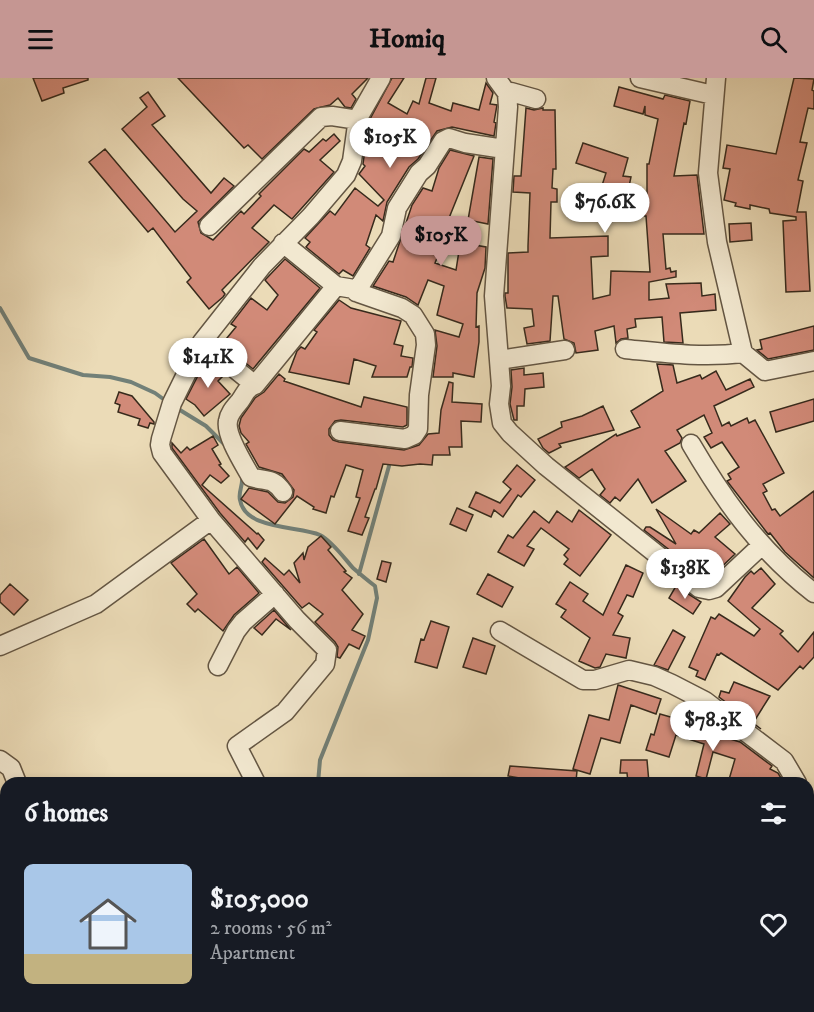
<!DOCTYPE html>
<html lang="en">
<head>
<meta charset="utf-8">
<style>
	body { margin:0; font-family:"IM FELL DW Pica",serif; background:#242831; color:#f1f3f6; height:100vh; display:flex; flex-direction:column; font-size:22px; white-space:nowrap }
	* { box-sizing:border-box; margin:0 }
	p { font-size:20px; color:#9ea1a6 }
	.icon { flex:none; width:33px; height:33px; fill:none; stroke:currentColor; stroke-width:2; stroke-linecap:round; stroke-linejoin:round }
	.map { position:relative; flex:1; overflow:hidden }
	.panel { position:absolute; left:0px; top:699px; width:814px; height:236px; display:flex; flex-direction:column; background:#171b24; border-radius:18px 18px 0 0; box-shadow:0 3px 9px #0003 }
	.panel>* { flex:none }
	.price { position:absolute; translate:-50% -51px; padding:0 14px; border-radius:21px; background:#fff; color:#222; font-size:20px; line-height:39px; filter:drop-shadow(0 2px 3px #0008) }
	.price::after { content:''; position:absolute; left:50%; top:36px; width:18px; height:14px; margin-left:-9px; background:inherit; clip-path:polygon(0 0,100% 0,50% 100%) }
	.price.on { background:#c59692; color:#111 }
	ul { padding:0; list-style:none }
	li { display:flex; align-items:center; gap:18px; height:150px; padding:0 24px }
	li+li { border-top:2px solid #363941 }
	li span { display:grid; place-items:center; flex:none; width:168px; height:120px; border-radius:9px; color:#555 }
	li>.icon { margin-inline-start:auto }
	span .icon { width:72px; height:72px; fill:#fffc; stroke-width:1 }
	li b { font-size:26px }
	h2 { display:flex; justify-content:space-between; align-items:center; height:72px; padding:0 24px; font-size:26px }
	header { display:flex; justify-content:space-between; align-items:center; height:78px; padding:0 24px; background:#c59692; color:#111; font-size:27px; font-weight:700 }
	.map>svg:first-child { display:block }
</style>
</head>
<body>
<header><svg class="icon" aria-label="menu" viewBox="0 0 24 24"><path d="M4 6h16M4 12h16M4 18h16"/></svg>Homiq<svg class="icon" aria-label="search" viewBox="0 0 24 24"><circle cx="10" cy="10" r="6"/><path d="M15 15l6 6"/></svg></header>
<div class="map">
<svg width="814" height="934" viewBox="0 0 814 934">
	<rect width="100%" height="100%" fill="#ebdbb7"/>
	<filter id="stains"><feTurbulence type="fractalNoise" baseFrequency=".00333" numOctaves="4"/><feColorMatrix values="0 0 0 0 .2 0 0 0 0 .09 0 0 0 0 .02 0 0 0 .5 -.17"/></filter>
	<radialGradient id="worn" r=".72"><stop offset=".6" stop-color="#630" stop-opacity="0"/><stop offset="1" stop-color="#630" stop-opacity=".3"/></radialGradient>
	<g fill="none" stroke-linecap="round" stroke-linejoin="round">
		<path stroke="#728078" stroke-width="4" d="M 0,230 L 29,280 L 83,297 L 110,299 L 131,304 L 155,315 L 166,323
			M 175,329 L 206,348 L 226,368
			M 242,400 C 243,408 238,414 240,422 C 245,452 299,448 320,457 C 331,462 345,481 353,490 C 360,496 367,502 375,508 L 377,520 L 368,562 L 320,682 L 318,705
			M 359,496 L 389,388
			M 360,928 L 362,934"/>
	</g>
	<path fill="#d18a78" stroke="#372a1c" stroke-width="1.5" fill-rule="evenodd" d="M 33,0 L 88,0 L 88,2 L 63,10 L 64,15 L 42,23 Z
		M 178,0 L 368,0 L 352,16 L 356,21 L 351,30 L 345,29 L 338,20 L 330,27 L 314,31 L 262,81 L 248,67 L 244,70 Z
		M 392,0 L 404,0 L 388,25 L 407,36 L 413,23 L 419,26 L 426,0 L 436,0 L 429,25 L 451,33 L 453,25 L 479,32 L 486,5 L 493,15 L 490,26 L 497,27 L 494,44 L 496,45 L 494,58 L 452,49 L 437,53 L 418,81 L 409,89 L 387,124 L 383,143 L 376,137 L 366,167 L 370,170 L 353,198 L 343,192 L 339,196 L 306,169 L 310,164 L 305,160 L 330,133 L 335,137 L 355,110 L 378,128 L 384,122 L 359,96 L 365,88 L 363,86 L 369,43 Z
		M 794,0 L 814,1 L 812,12 L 814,13 L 814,31 L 808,30 L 800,64 L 807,65 L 798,102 L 803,103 L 797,134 L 806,134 L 810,213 L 786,214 L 783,143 L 796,142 L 796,139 L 770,135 L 769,131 L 750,127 L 750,131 L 735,128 L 736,125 L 724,122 L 730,91 L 723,90 L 727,67 L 776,76 Z
		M 619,9 L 663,21 L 665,17 L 690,23 L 686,46 L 684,45 L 674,98 L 697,97 L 704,156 L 663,156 L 666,191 L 670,190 L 671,194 L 676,193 L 676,199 L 649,204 L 649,222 L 669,220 L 666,206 L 701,205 L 702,218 L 715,216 L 716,232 L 680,235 L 683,265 L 664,264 L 662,239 L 635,241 L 636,249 L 627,251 L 628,260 L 621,261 L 616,265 L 614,248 L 595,253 L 598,272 L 576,275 L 574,265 L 564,261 L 558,218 L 553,218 L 550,263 L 527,266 L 524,250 L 534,248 L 532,231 L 507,230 L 505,218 L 505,215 L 508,215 L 508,175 L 528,174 L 528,168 L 530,115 L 513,114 L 514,98 L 521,98 L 526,30 L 534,32 L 543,30 L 543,32 L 555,32 L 556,91 L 553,91 L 552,110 L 557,111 L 557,124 L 551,124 L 550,160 L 608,158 L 608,178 L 591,179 L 593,221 L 610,217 L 611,193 L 650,194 L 646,138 L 620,138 L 620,126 L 598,120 L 606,95 L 576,85 L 583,65 L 628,80 L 623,98 L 631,99 L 626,123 L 647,123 L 647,86 L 649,86 L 658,41 L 645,37 L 645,28 L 643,36 L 614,28 Z
		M 148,14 L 165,38 L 152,47 L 211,115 L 224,100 L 234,108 L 198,144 L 201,155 L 213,162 L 241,133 L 244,136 L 261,118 L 259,116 L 304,71 L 309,74 L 323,61 L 326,63 L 334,56 L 340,63 L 320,82 L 334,94 L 292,141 L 274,127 L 252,150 L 269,164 L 222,212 L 225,216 L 223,219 L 209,231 L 187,204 L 191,200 L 153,150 L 148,154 L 89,84 L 105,71 L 175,154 L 197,133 L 183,121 L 122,51 L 147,29 L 140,20 Z
		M 450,72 L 474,78 L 445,150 L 453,152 L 450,163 L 486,169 L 485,190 L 477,215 L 476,249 L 479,248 L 479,264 L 474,299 L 453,295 L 453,299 L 433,299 L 437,268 L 435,252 L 459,259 L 463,246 L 437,237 L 444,208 L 428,202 L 418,227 L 406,219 L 373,208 L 389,183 L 393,184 L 412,127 L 423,110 L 432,113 L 439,90 ZM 442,168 L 459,173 L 456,192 L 435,185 Z
		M 479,79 L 493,81 L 488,146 L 468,142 Z
		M 751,145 L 752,162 L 730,164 L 729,146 Z
		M 285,181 L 320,210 L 253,291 L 222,266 L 236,249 L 231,246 L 251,220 L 267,232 L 278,217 L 265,202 Z
		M 339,222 L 351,230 L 401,243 L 394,266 L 403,268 L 401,278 L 413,280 L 412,289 L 410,289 L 407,299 L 372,299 L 376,288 L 354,281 L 349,306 L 289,294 L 297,273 L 301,269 L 305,271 L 317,254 L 314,252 Z
		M 814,248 L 814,272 L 768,281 L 757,272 L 762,271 L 760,262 Z
		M 206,282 L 224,297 L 218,303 L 230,316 L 204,338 L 195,327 L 186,321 Z
		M 657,286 L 673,287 L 677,305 L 700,297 L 702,301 L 716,293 L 726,312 L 750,301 L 754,309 L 714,328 L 722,348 L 729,344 L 731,348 L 747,340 L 749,345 L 755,342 L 784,395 L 763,406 L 767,413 L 763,415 L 772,432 L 775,431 L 780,438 L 814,413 L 814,500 L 785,474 L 770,455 L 768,456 L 727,403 L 731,401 L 728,396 L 739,389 L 722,364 L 711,370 L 704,359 L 712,355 L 704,337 L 677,352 L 682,360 L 680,365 L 665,373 L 686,403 L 652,425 L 638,401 L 620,423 L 615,419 L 610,425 L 600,417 L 605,411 L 592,391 L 579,400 L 565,389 L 616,356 L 617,358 L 640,349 L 631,333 L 663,313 Z
		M 524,290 L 524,297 L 543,295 L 544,309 L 525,311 L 524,328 L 517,328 L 517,342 L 514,342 L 510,326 L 512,309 L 511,292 Z
		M 279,296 L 285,301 L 284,303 L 361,329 L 364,319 L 407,329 L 407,347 L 403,349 L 341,342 L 335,343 L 329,351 L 329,357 L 333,362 L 339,364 L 404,372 L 419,367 L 428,356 L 439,355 L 441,332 L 449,304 L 453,305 L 452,324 L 482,326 L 481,344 L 461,343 L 462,369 L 449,369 L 450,377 L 433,377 L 432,387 L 420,386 L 402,388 L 383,386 L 376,411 L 375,411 L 365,439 L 369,440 L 362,457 L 348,453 L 360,420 L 356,419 L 363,392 L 346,387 L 334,419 L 331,418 L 326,435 L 313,431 L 314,429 L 297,418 L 275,446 L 241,421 L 249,410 L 268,414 L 278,424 L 285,425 L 293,419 L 294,412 L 282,396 L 259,389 L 246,366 L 249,364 L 241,355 L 239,348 L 241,340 L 255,320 L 264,314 Z
		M 119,314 L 132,318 L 154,344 L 154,346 L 150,345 L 148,350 L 138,347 L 140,341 L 118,334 L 120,327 L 115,325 Z
		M 814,321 L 814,343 L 776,354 L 770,334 Z
		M 603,328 L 614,352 L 559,366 L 561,369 L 549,375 L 543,370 L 538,361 L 562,349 L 561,344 L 582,338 Z
		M 213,358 L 218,367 L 212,371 L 221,386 L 219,387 L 229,398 L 221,405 L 210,397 L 202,407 L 257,456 L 258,455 L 264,462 L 257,471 L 248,460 L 245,464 L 220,435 L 172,370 L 172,365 L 181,375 L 187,369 L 190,372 Z
		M 517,387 L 535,402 L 521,419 L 518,417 L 503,439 L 494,432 L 491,439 L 469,429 L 476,414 L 500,425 L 511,411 L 503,404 Z
		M 457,430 L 473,437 L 466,453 L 450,446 Z
		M 656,431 L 691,456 L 694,452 L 699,455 L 720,435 L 730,446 L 715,459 L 735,476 L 710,500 L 707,500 L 708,499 L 693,485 L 690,488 L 644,452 L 646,449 L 650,449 L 676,466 Z
		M 579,432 L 611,457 L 580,498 L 564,486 L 568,481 L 564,477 L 569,471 L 541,450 L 527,468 L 534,471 L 524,488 L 498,474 L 508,457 L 513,460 L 534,433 L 549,445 L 557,433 L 572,444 Z
		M 321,458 L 331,469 L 328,472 L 346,493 L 344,494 L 352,500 L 342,512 L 363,536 L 352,552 L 365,558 L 359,571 L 349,566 L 340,580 L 337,579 L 338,569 L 335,564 L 315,544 L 323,536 L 309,525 L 302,530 L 262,484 L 265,480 L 284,497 L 289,492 L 300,505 L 294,485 L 303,475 L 304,482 L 308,469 Z
		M 204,461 L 229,496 L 237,489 L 259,515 L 234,537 L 223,553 L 198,531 L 195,534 L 187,526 L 197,516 L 171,485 Z
		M 382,483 L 391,485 L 386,504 L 377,501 Z
		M 626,487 L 643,495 L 633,519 L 627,517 L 618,535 L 623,538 L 613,557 L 630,560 L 626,580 L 606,576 L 600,589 L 595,590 L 579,583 L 590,560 L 561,539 L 566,532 L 556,526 L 570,504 L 588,516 L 583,523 L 603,537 Z
		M 761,490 L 775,506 L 752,530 L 783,553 L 780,556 L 798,574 L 814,554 L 814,579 L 803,591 L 800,588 L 778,612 L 721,575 L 719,577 L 717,576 L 705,602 L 696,598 L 698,593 L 689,589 L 711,539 L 715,541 L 719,536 L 754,558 L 760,551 L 728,523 L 745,499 L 751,493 L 754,496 Z
		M 488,496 L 513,509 L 502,529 L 477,516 Z
		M 10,506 L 28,522 L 14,537 L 0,524 L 0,517 Z
		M 676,508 L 701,524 L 693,536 L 669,520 Z
		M 274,532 L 291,552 L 276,541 L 262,557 L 254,550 Z
		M 431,543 L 449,549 L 437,590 L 415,584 L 421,561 L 424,562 Z
		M 673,552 L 685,559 L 668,592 L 654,587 Z
		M 473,560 L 495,568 L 486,596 L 463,589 Z
		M 734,604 L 770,618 L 753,645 L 761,651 L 719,619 L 721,613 L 729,615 Z
		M 618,607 L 661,621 L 656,636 L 631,627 L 620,665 L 601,660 L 590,696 L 573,691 L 589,637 L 609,642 Z
		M 660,636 L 695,646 L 694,650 L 740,664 L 772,688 L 770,691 L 778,695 L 784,705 L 728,705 L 735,681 L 713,674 L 706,701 L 696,698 L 704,666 L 676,657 L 669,679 L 646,672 L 651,656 L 654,657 Z
		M 621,682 L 647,682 L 649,705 L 628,705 L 627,695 L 620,695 Z
		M 510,688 L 577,693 L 576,703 L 570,702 L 570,705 L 548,705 L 508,698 Z"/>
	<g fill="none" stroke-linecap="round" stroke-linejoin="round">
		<defs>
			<path id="minor" d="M 496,0 L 507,15 L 508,29 L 494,218 L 501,308 L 499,326 L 502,345 L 510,355 L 546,388 L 699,510 L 709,512 L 716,510 L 762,467
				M 640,0 L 713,17
				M 716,0 L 708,95 L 717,164 L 743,275 L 765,293 L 814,283
				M 507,15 L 511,14 L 536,21
				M 209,148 L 321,39 L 332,38 L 358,42
				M 283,165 L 336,208 L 354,211 L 356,214 L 402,230 L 413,237 L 425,256 L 426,267 L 419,317 L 418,351 L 414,357 L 405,361 L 340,353
				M 356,214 L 391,158 L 397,130 L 419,95 L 427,88 L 443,63 L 449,60 L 465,65 L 504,71
				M 202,264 L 255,307 C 247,309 245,316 240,323 C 235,329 229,335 228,343 C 225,357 244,386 251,399 C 266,404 273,399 283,414
				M 625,271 C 665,275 703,280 743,275
				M 499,282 L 565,272
				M 255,307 L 336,208
				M 691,366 C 725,424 760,473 814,515
				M 500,553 L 583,602 L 595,602 L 629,592 L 654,598 L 672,606 L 705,623 L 784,683 L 797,705
				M 0,568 L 96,526 L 211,442
				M 218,588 L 236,553 L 243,544 L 275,516
				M 0,682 L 11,690 L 17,705
				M 256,705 L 237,668 L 285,634 L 325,586 L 327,572 L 297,542 L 211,442 L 162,375 L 160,367 L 161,361 L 172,325 L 202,264 L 262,188 L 311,138 L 346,97 L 352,83 L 358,40 L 381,0
				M 808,730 L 814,734
				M 573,928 L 576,934"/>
		</defs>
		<use href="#minor" stroke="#645643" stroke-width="21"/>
		<use href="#minor" stroke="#f2e8d0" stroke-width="18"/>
	</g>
	<rect width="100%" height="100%" filter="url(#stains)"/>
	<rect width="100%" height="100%" fill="url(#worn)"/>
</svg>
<b class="price" style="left:390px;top:91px">$105K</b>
<b class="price" style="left:605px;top:156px">$76.6K</b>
<b class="price on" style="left:441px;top:189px">$105K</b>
<b class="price" style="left:208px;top:311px">$141K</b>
<b class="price" style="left:685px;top:522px">$138K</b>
<b class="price" style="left:713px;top:674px">$78.3K</b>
<section class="panel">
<h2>6 homes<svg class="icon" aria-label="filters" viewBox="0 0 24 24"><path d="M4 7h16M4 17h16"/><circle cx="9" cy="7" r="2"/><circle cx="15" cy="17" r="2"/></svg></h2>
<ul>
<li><span style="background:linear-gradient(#a9c7e8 75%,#c2b280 0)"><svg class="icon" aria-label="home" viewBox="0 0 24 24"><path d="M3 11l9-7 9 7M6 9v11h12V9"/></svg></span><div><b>$105,000</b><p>2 rooms · 56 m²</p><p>Apartment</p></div><svg class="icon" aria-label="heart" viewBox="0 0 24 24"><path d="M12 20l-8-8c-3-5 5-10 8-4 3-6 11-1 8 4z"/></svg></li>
</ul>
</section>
</div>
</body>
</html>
